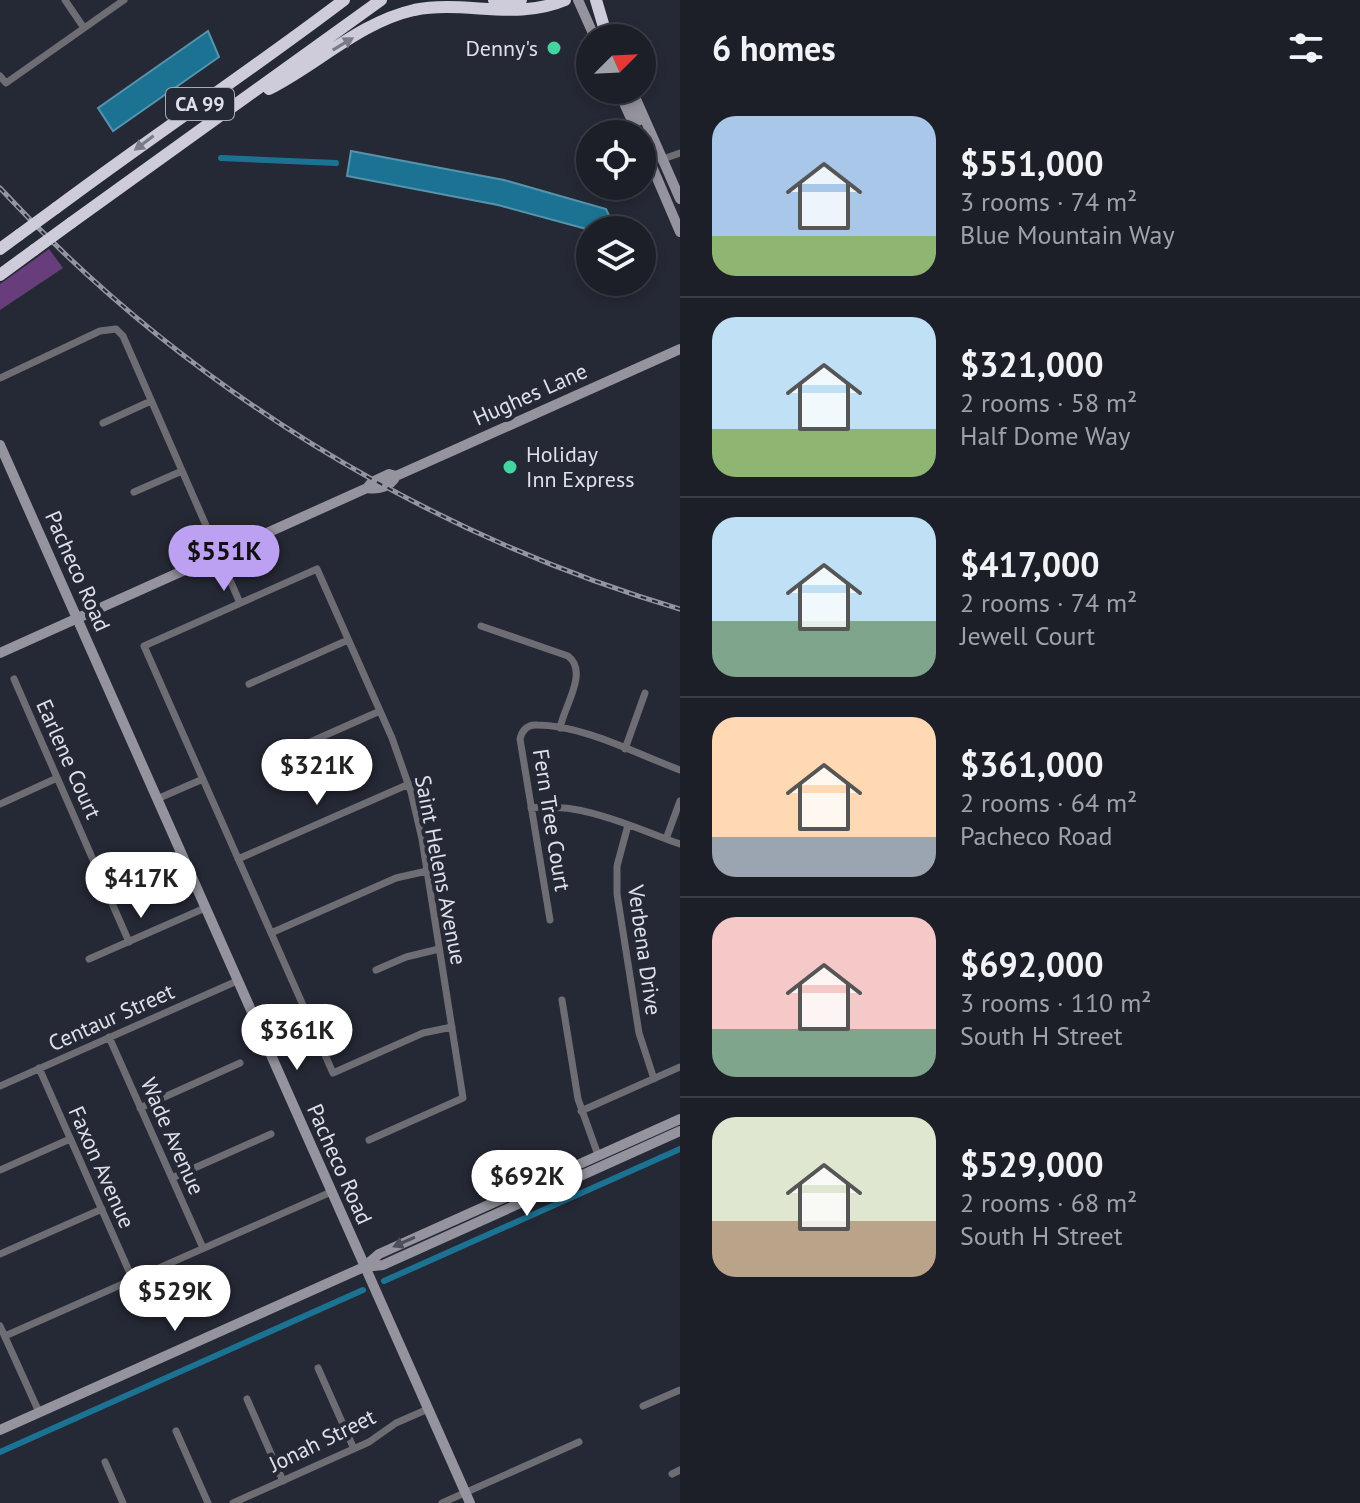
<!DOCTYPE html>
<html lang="en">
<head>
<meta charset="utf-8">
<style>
	body { margin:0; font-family:"PT Sans",sans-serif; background:#252730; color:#f1f3f6; height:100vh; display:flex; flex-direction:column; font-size:30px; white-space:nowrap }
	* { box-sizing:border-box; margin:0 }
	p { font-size:26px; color:#a0a2a8 }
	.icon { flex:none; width:44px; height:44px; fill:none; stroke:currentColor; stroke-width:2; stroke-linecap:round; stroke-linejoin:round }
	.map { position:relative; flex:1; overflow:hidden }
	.sheet { display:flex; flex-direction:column; background:#1c1f28; width:680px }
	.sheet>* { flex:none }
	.needle { width:52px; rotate:66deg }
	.buttons { position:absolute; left:576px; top:24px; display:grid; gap:16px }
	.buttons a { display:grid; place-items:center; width:80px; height:80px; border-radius:50%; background:#1c1f28; box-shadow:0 4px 12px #0003,0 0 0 2px #3a3d45; font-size:40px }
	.price { position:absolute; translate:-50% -68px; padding:0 18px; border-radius:28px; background:#fff; color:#222; font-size:26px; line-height:52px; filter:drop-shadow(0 2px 4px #0008) }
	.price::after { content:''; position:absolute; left:50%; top:48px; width:24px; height:18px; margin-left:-12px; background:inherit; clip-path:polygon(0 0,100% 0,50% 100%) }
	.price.selected { background:#bca0f2; color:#111 }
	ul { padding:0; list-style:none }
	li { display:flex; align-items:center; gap:24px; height:200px; padding:0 32px }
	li+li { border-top:2px solid #3a3d45 }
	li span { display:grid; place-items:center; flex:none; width:224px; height:160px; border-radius:24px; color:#555 }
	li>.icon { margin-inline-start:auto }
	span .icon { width:96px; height:96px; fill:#fffc; stroke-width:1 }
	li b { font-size:34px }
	h2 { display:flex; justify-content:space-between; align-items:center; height:96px; padding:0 32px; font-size:34px }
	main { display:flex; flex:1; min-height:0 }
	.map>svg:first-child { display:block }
</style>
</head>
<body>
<main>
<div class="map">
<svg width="680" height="1503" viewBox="0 0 680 1503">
	<rect width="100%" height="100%" fill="#252935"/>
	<path fill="#673d7b" d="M 49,249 L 63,268 L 0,310 L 0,284 Z"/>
	<path fill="#1b7292" stroke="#5693ac" stroke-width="2" d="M 208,31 L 219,57 L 113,131 L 98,108 Z
		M 351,151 L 504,180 L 606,209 L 616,230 L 590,230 L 498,205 L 347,176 Z"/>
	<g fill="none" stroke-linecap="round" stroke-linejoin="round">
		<path stroke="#1b7292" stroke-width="6" d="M 221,158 L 336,163
			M 384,1281 L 680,1149
			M 0,1452 L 363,1290"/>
		<path stroke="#6e6d74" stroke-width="7" d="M 65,0 L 84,28
			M 0,76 L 6,83 L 124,0
			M 663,159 L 680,153
			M 587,180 L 590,180
			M 0,378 L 100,331 L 116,329 L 123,336 L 240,603
			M 103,423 L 151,401
			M 134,492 L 182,471
			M 481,626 L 568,656 C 589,672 564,706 560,728
			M 14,679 L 129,942
			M 249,684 L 348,640
			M 625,749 L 645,693
			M 281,755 L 380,711
			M 157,799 L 203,779
			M 0,804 L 57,778
			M 531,808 C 584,802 632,827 680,844
			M 628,825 L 617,866 L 617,894 L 639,1033 L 654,1079
			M 666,839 L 680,801
			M 238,859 L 409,784
			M 550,920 L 520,739 C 522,730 528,724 537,725 C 583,725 637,754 680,770
			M 271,933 L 396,878 L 427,871
			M 89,959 L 205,908
			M 376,970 L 406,957 L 439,949
			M 562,1000 L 578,1099 L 598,1155
			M 258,1027 L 304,1007
			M 109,1037 L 203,1248
			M 39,1068 L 133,1280
			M 0,1086 L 237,981
			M 140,1108 L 240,1063
			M 581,1111 L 680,1067
			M 369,1140 L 463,1098 L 422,839 L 411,792 L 392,738 L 317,569 L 144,646 L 333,1073 L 423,1033 L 452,1027
			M 0,1170 L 70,1139
			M 172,1178 L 271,1134
			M 0,1254 L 102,1209
			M 0,1326 L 39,1412
			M 5,1336 L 331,1192
			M 318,1368 L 354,1449
			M 247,1399 L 283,1481
			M 643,1406 L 680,1390
			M 176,1431 L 208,1503
			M 105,1462 L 123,1503
			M 672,1474 L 680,1470
			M 233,1503 L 369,1442 L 396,1423 L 428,1409
			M 442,1503 L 579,1442"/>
		<path stroke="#95939e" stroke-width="10" d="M 578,0 L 595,38
			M 618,90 L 638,134
			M 632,90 L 680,199
			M 625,104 L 634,111 L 638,121
			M 642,143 L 680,232
			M 0,445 L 470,1503
			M 367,488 C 378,490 390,487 396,476 L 680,349
			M 0,653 L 367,488 L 372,482 L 389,474 L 396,476
			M 365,1266 L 379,1254 L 680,1119
			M 0,1430 L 364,1267 L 383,1265 L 680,1131"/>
		<path stroke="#cecbdb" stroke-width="12" d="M 494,0 L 502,3 L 521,0
			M 596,0 L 604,27
			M 269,89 C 317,65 360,22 414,10 C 465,0 516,21 565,0
			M 56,208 C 151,137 249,72 344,0
			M 71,223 L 381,0
			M 0,249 L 19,235
			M 0,275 L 34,250"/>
		<defs>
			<path id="rail" d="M 0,188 C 182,385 423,533 680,609"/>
		</defs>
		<use href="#rail" stroke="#9396a0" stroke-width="5"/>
		<use href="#rail" stroke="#252935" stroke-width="2" stroke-dasharray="6" stroke-linecap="butt"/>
		<path stroke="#cecbdb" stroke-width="12" d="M 19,235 L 56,208
			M 34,250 L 71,223"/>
	</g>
	<defs><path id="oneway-solid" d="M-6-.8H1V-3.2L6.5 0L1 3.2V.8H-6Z" transform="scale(2)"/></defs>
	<g fill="#7a7a88">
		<use href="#oneway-solid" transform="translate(343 44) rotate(-31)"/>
		<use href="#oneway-solid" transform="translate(144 143) rotate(143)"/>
	</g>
	<use fill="#4c4e5a" href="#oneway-solid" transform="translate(404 1242) rotate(156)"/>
	<g fill="#44d4a0" stroke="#252935" stroke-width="3">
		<circle cx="554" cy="48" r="8"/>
		<circle cx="510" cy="467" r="8"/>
	</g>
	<g text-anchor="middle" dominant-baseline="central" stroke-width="8" stroke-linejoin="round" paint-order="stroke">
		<rect fill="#252935" stroke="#a6aab3" stroke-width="2" x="166" y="88" width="68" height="32" rx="6"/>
		<g font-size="20" font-weight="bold" fill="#dee1e9">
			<text x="200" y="104">CA 99</text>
		</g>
		<g font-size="22" fill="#dee1e9" stroke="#252935" text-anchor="end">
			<text x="538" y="48">Denny's</text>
			<text x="526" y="454" text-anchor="start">Holiday<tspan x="526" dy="25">Inn Express</tspan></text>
		</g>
		<g font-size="22" fill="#dee1e9" stroke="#252935">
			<text transform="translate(530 394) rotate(-24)">Hughes Lane</text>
			<text transform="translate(78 571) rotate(66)">Pacheco Road</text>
			<text transform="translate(69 759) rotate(66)">Earlene Court</text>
			<text transform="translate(552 820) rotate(81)">Fern Tree Court</text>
			<text transform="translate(441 870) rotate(79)">Saint Helens Avenue</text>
			<text transform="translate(645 950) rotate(82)">Verbena Drive</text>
			<text transform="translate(111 1017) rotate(-24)">Centaur Street</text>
			<text transform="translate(173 1136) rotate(66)">Wade Avenue</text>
			<text transform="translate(340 1164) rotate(66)">Pacheco Road</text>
			<text transform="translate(102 1167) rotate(66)">Faxon Avenue</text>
			<text transform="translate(322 1440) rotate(-26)">Jonah Street</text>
		</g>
	</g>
</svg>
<div class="buttons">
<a><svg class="needle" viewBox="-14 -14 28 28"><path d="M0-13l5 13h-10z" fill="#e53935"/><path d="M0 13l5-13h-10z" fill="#a0a2a8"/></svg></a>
<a><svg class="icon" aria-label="locate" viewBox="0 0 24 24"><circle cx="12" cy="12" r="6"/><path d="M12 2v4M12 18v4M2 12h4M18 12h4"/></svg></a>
<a><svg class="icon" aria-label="layers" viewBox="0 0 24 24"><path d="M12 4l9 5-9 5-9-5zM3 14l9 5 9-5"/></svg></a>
</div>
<b class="price selected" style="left:224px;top:593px">$551K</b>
<b class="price" style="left:317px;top:807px">$321K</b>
<b class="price" style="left:141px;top:920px">$417K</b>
<b class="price" style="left:297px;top:1072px">$361K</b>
<b class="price" style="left:527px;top:1218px">$692K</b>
<b class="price" style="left:175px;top:1333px">$529K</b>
</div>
<section class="sheet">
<h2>6 homes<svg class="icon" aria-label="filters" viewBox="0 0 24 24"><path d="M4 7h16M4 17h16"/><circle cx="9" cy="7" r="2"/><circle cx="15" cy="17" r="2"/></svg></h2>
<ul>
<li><span style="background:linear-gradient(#a9c7e8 75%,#8fb573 0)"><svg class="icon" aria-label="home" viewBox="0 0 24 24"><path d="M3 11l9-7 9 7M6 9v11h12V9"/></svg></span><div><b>$551,000</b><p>3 rooms · 74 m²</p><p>Blue Mountain Way</p></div></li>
<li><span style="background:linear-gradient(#bfe0f5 70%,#8fb573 0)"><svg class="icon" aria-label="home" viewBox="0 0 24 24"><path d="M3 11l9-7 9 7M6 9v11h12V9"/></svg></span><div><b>$321,000</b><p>2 rooms · 58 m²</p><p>Half Dome Way</p></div></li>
<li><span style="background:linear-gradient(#bfe0f5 65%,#7fa58c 0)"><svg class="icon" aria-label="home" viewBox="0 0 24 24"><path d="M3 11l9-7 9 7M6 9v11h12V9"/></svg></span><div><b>$417,000</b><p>2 rooms · 74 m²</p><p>Jewell Court</p></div></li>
<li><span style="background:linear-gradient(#ffd9b3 75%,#9aa5b1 0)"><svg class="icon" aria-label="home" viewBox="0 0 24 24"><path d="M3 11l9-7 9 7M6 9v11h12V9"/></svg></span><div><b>$361,000</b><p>2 rooms · 64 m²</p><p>Pacheco Road</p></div></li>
<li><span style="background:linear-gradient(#f6c9c9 70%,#7fa58c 0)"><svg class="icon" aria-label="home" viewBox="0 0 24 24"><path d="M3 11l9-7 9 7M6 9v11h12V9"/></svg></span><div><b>$692,000</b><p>3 rooms · 110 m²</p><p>South H Street</p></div></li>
<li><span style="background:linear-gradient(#dfe7d0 65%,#b9a48a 0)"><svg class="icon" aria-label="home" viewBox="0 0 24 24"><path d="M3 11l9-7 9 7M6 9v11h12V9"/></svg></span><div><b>$529,000</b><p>2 rooms · 68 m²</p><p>South H Street</p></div></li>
</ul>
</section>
</main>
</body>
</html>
